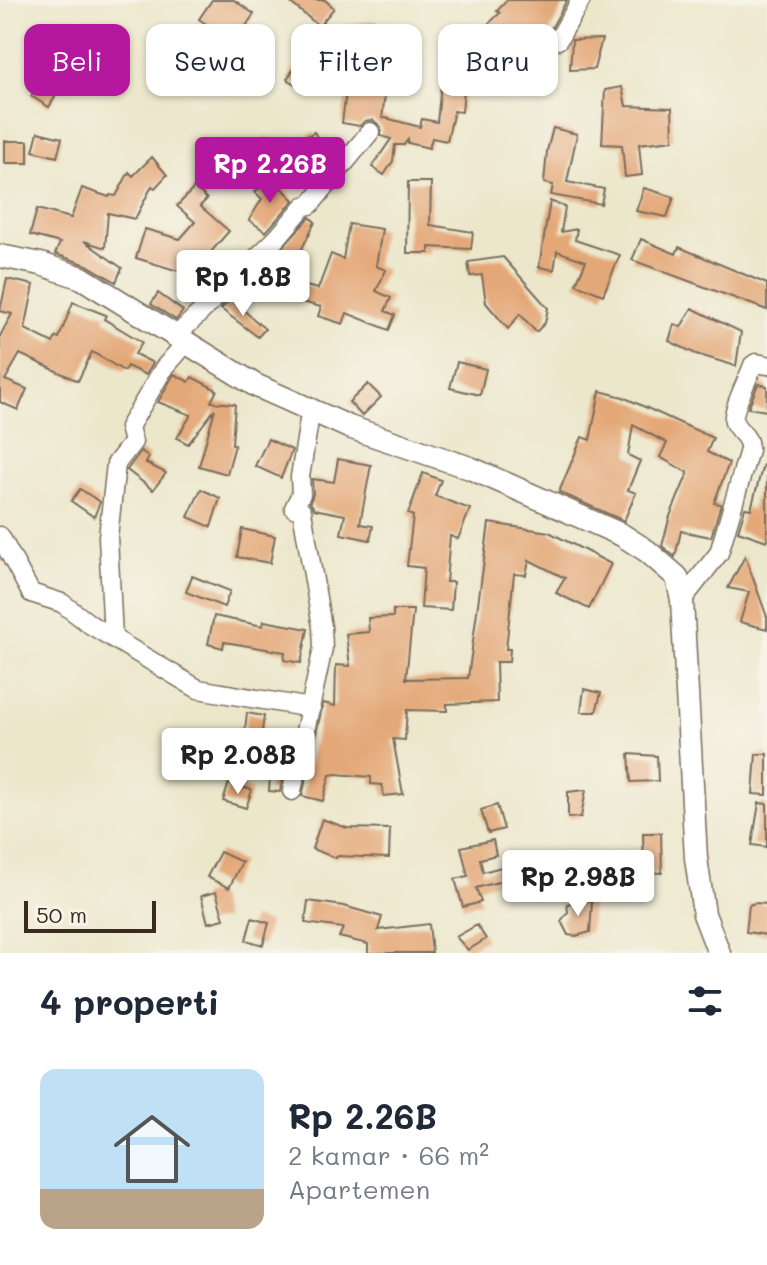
<!DOCTYPE html>
<html lang="id">
<head>
<meta charset="utf-8">
<style>
	body { margin:0; font-family:Mali,sans-serif; background:#f2f2f3; color:#1f2937; height:100vh; display:flex; flex-direction:column; font-size:30px; white-space:nowrap }
	* { box-sizing:border-box; margin:0 }
	p { font-size:26px; color:#747a83 }
	.icon { flex:none; width:44px; height:44px; fill:none; stroke:currentColor; stroke-width:2; stroke-linecap:round; stroke-linejoin:round }
	.map { position:relative; height:953px; overflow:hidden }
	.drawer { display:flex; flex-direction:column; background:#fff; flex:1 }
	.drawer>* { flex:none }
	.guide { position:absolute; left:24px; top:24px; width:720px; height:72px; display:flex; gap:16px }
	.scale { position:absolute; left:24px; bottom:20px; width:132px; box-sizing:border-box; padding-left:8px; border:4px solid #3b2a1e; border-top:0; font-size:22px; line-height:28px; white-space:nowrap; color:#3b2a1e; -webkit-text-stroke:6px #f7f3e8; paint-order:stroke }
	.price { position:absolute; translate:-50% -68px; padding:0 18px; border-radius:8px; background:#fff; color:#222; font-size:26px; line-height:52px; filter:drop-shadow(0 2px 4px #0008) }
	.price::after { content:''; position:absolute; left:50%; top:48px; width:24px; height:18px; margin-left:-12px; background:inherit; clip-path:polygon(0 0,100% 0,50% 100%) }
	.price.selected { background:#b5179e; color:#fff }
	ul { padding:0; list-style:none }
	li { display:flex; align-items:center; gap:24px; height:200px; padding:0 40px }
	li span { display:grid; place-items:center; flex:none; width:224px; height:160px; border-radius:16px; color:#555 }
	li>.icon { margin-inline-start:auto }
	span .icon { width:96px; height:96px; fill:#fffc; stroke-width:1 }
	li b { font-size:34px }
	h2 { display:flex; justify-content:space-between; align-items:center; height:96px; padding:0 40px; font-size:34px }
	.pill { padding:0 28px; border-radius:16px; background:#fff; box-shadow:0 2px 6px #0004; font-size:28px; line-height:72px }
	.pill.selected { background:#b5179e; color:#fff }
	.map>svg:first-child { display:block }
</style>
</head>
<body>
<div class="map">
<svg width="767" height="953" viewBox="0 0 767 953">
	<rect width="100%" height="100%" fill="#f7f3e8"/>
	<filter id="ink" filterUnits="userSpaceOnUse"><feTurbulence type="fractalNoise" baseFrequency=".0125" numOctaves="2"/><feDisplacementMap in="SourceGraphic" scale="16" xChannelSelector="R" yChannelSelector="G"/><feConvolveMatrix kernelMatrix="1 2 1 2 8 2 1 2 1" color-interpolation-filters="sRGB"/></filter>
	<filter id="wash" filterUnits="userSpaceOnUse"><feTurbulence type="fractalNoise" baseFrequency=".006" numOctaves="4" result="noise"/><feDisplacementMap in="SourceGraphic" scale="32" xChannelSelector="R" yChannelSelector="G"/><feGaussianBlur stdDeviation="1.8" result="paint"/><feColorMatrix in="noise" values="0 0 0 0 0 0 0 0 0 0 0 0 0 0 0 0 0 1.4 0 .05"/><feComposite in="paint" operator="in"/></filter>
	<g filter="url(#wash)">
		<rect width="100%" height="100%" fill="#ece7cb"/>
		<g id="blocks">
			<path fill="#e4a878" d="M 212,0 L 234,0 L 254,14 L 246,26 L 274,48 L 258,68 L 235,50 L 237,46 L 199,19 Z
				M 287,0 L 325,0 L 334,8 L 319,26 Z
				M 507,0 L 567,0 L 548,34 L 545,46 L 519,44 L 506,56 L 490,39 L 493,36 L 485,27 L 500,13 L 497,11 Z
				M 374,20 L 386,85 L 382,119 L 382,117 L 420,127 L 422,119 L 437,122 L 441,85 L 445,86 L 460,58 L 477,67 L 464,90 L 462,112 L 454,111 L 447,141 L 432,138 L 429,148 L 408,143 L 408,139 L 404,145 L 395,145 L 393,161 L 384,175 L 372,167 L 391,139 L 381,136 L 381,127 L 373,120 L 365,121 L 360,126 L 342,123 L 348,76 L 323,73 L 326,51 L 366,64 L 324,30 Z
				M 602,39 L 594,69 L 570,70 L 572,40 Z
				M 303,55 L 319,66 L 304,90 L 287,79 Z
				M 43,76 L 61,87 L 49,107 L 31,96 Z
				M 622,87 L 626,106 L 672,108 L 673,140 L 639,144 L 642,175 L 625,177 L 622,145 L 602,144 L 605,90 Z
				M 553,128 L 577,134 L 567,182 L 604,189 L 601,204 L 551,195 L 553,185 L 544,183 L 547,151 Z
				M 38,132 L 62,138 L 57,157 L 33,151 Z
				M 314,132 L 327,152 L 313,166 L 292,146 Z
				M 267,136 L 282,152 L 262,173 L 250,158 Z
				M 5,141 L 28,141 L 28,163 L 5,163 Z
				M 152,157 L 167,175 L 155,188 L 152,186 L 135,219 L 108,213 L 105,248 L 84,241 L 122,268 L 116,282 L 87,265 L 55,254 L 60,243 L 30,235 L 37,209 L 71,218 L 82,188 L 109,197 L 110,195 L 116,196 L 129,172 L 133,176 Z
				M 271,177 L 294,200 L 266,232 L 249,220 L 262,199 L 255,192 Z
				M 408,182 L 431,182 L 430,225 L 473,232 L 471,249 L 429,247 L 429,253 L 407,253 Z
				M 195,187 L 207,199 L 200,206 L 229,231 L 202,262 L 220,276 L 202,294 L 181,278 L 185,273 L 136,258 L 145,229 L 180,239 L 195,222 L 177,206 Z
				M 644,188 L 674,197 L 667,217 L 636,211 Z
				M 550,201 L 565,207 L 561,232 L 577,229 L 575,240 L 620,255 L 603,295 L 576,284 L 586,261 L 557,251 L 554,270 L 539,267 Z
				M 310,217 L 315,222 L 285,284 L 255,276 Z
				M 349,224 L 382,229 L 376,266 L 386,270 L 376,291 L 391,298 L 385,311 L 395,315 L 389,330 L 347,313 L 343,324 L 318,316 L 321,307 L 294,300 L 298,284 L 318,289 L 331,254 L 343,259 Z
				M 641,239 L 676,254 L 679,247 L 767,284 L 767,310 L 632,260 Z
				M 503,257 L 548,308 L 545,323 L 536,332 L 520,314 L 508,329 L 486,303 L 482,275 L 470,276 L 468,262 Z
				M 7,279 L 34,285 L 25,329 L 53,343 L 56,337 L 59,338 L 73,302 L 106,315 L 104,319 L 142,342 L 135,354 L 153,363 L 146,375 L 127,366 L 124,371 L 92,352 L 78,381 L 20,354 L 5,380 L 27,389 L 18,410 L 0,402 L 0,336 L 12,314 L 0,311 Z
				M 158,293 L 183,311 L 176,320 L 151,304 Z
				M 231,299 L 265,329 L 258,337 L 221,309 Z
				M 692,308 L 741,332 L 736,366 L 696,354 L 669,341 L 674,324 L 681,327 Z
				M 457,362 L 486,369 L 480,395 L 450,388 Z
				M 174,374 L 189,382 L 192,377 L 217,390 L 211,402 L 235,404 L 232,444 L 235,445 L 227,474 L 199,466 L 215,409 L 188,444 L 177,438 L 191,415 L 158,402 Z
				M 368,384 L 381,397 L 362,416 L 349,402 Z
				M 758,384 L 767,386 L 767,411 L 748,408 Z
				M 600,391 L 623,397 L 713,438 L 707,452 L 729,463 L 714,503 L 721,504 L 711,537 L 681,531 L 675,557 L 662,546 L 670,516 L 688,473 L 660,457 L 667,443 L 633,425 L 628,455 L 640,461 L 628,490 L 636,493 L 624,521 L 559,492 L 582,437 L 590,440 Z
				M 268,439 L 292,450 L 281,478 L 255,466 Z
				M 141,451 L 149,457 L 146,463 L 166,473 L 153,490 L 127,470 Z
				M 338,459 L 371,465 L 360,524 L 373,526 L 370,540 L 341,534 L 345,515 L 314,509 L 310,502 L 313,494 L 312,479 L 334,482 Z
				M 763,465 L 767,466 L 767,541 L 738,531 L 745,508 L 751,509 Z
				M 423,473 L 441,480 L 435,496 L 470,509 L 458,539 L 450,536 L 446,582 L 453,582 L 451,610 L 421,608 L 424,568 L 407,566 L 413,516 L 408,514 Z
				M 80,489 L 100,502 L 94,517 L 71,501 Z
				M 201,489 L 220,498 L 211,527 L 188,517 Z
				M 489,523 L 549,532 L 611,564 L 589,609 L 556,593 L 565,578 L 529,560 L 526,575 L 514,574 L 506,649 L 510,649 L 509,662 L 496,662 L 497,702 L 447,704 L 447,711 L 407,710 L 405,740 L 393,739 L 403,794 L 384,796 L 382,785 L 371,784 L 371,777 L 336,774 L 330,775 L 323,801 L 302,796 L 323,703 L 335,706 L 336,665 L 350,666 L 346,634 L 369,632 L 368,618 L 393,617 L 393,610 L 413,610 L 406,679 L 468,678 Z
				M 242,529 L 275,536 L 270,563 L 237,557 Z
				M 745,556 L 767,617 L 767,629 L 740,622 L 749,592 L 728,588 Z
				M 192,576 L 230,591 L 224,607 L 186,592 Z
				M 214,616 L 263,626 L 264,621 L 308,629 L 301,663 L 284,660 L 285,652 L 224,642 L 223,648 L 208,644 Z
				M 584,689 L 601,693 L 596,712 L 581,712 Z
				M 247,713 L 264,716 L 261,740 L 244,738 Z
				M 284,736 L 291,737 L 280,792 L 269,791 L 270,776 L 273,776 Z
				M 629,754 L 657,756 L 658,781 L 631,782 Z
				M 756,754 L 767,754 L 767,795 L 753,794 Z
				M 229,783 L 252,790 L 246,808 L 223,801 Z
				M 586,790 L 581,817 L 568,818 L 568,792 Z
				M 759,803 L 767,804 L 767,847 L 752,845 Z
				M 497,805 L 504,829 L 488,833 L 481,810 Z
				M 322,819 L 347,828 L 390,829 L 389,858 L 337,856 L 336,858 L 312,849 Z
				M 643,833 L 661,833 L 662,873 L 644,872 Z
				M 493,840 L 496,855 L 480,859 L 483,872 L 505,866 L 509,879 L 476,888 L 481,902 L 463,907 L 455,879 L 468,876 L 461,847 Z
				M 220,852 L 242,862 L 229,888 L 207,877 Z
				M 216,892 L 224,919 L 208,923 L 201,896 Z
				M 584,900 L 592,901 L 590,932 L 576,936 L 568,935 L 561,921 L 568,912 L 567,904 Z
				M 308,901 L 344,906 L 382,917 L 378,930 L 429,924 L 432,953 L 368,953 L 368,944 L 339,937 L 343,928 L 305,923 Z
				M 755,903 L 767,904 L 767,935 L 746,932 L 749,905 Z
				M 252,918 L 269,923 L 263,945 L 246,940 Z
				M 477,925 L 486,939 L 468,950 L 456,937 Z"/>
		</g>
	</g>
	<g filter="url(#ink)">
		<use href="#blocks" fill-opacity="0" stroke="#796c5b" stroke-width="2"/>
		<g fill="none" stroke-linecap="round" stroke-linejoin="round">
			<defs>
				<path id="minor" d="M 558,40 L 581,0
					M 176,336 L 277,238 L 304,206 L 310,205 L 370,132
					M 0,536 L 31,593 L 62,603 L 91,625 L 198,689 L 311,708
					M 682,600 L 719,553 L 749,450 C 750,436 739,433 734,422 C 731,411 749,377 753,365 L 756,363 L 767,365
					M 113,638 L 108,537 L 116,464 L 133,442 L 129,427 L 164,368 L 185,344
					M 292,791 L 323,648 L 322,627 L 302,511 L 294,508 L 301,494 L 300,477 L 311,408"/>
				<path id="tertiary" d="M 0,256 L 41,264 L 82,278 L 255,385 L 349,427 L 470,468 L 622,535 L 647,551 L 677,577 L 682,600 L 696,858 L 704,914 L 719,953"/>
			</defs>
			<use href="#minor" stroke="#796c5b" stroke-width="21"/>
			<use href="#tertiary" stroke="#796c5b" stroke-width="25"/>
			<use href="#minor" stroke="#fff" stroke-width="18"/>
			<use href="#tertiary" stroke="#fff" stroke-width="22"/>
		</g>
	</g>
</svg>
<div class="scale">50 m</div>
<b class="price selected" style="left:270px;top:205px">Rp 2.26B</b>
<b class="price" style="left:243px;top:318px">Rp 1.8B</b>
<b class="price" style="left:238px;top:796px">Rp 2.08B</b>
<b class="price" style="left:578px;top:918px">Rp 2.98B</b>
<div class="guide">
<a class="pill selected">Beli</a>
<a class="pill">Sewa</a>
<a class="pill">Filter</a>
<a class="pill">Baru</a>
</div>
</div>
<section class="drawer">
<h2>4 properti<svg class="icon" aria-label="filters" viewBox="0 0 24 24"><path d="M4 7h16M4 17h16"/><circle cx="9" cy="7" r="2"/><circle cx="15" cy="17" r="2"/></svg></h2>
<ul>
<li><span style="background:linear-gradient(#bfe0f5 75%,#b9a48a 0)"><svg class="icon" aria-label="home" viewBox="0 0 24 24"><path d="M3 11l9-7 9 7M6 9v11h12V9"/></svg></span><div><b>Rp 2.26B</b><p>2 kamar · 66 m²</p><p>Apartemen</p></div></li>
</ul>
</section>
</body>
</html>
